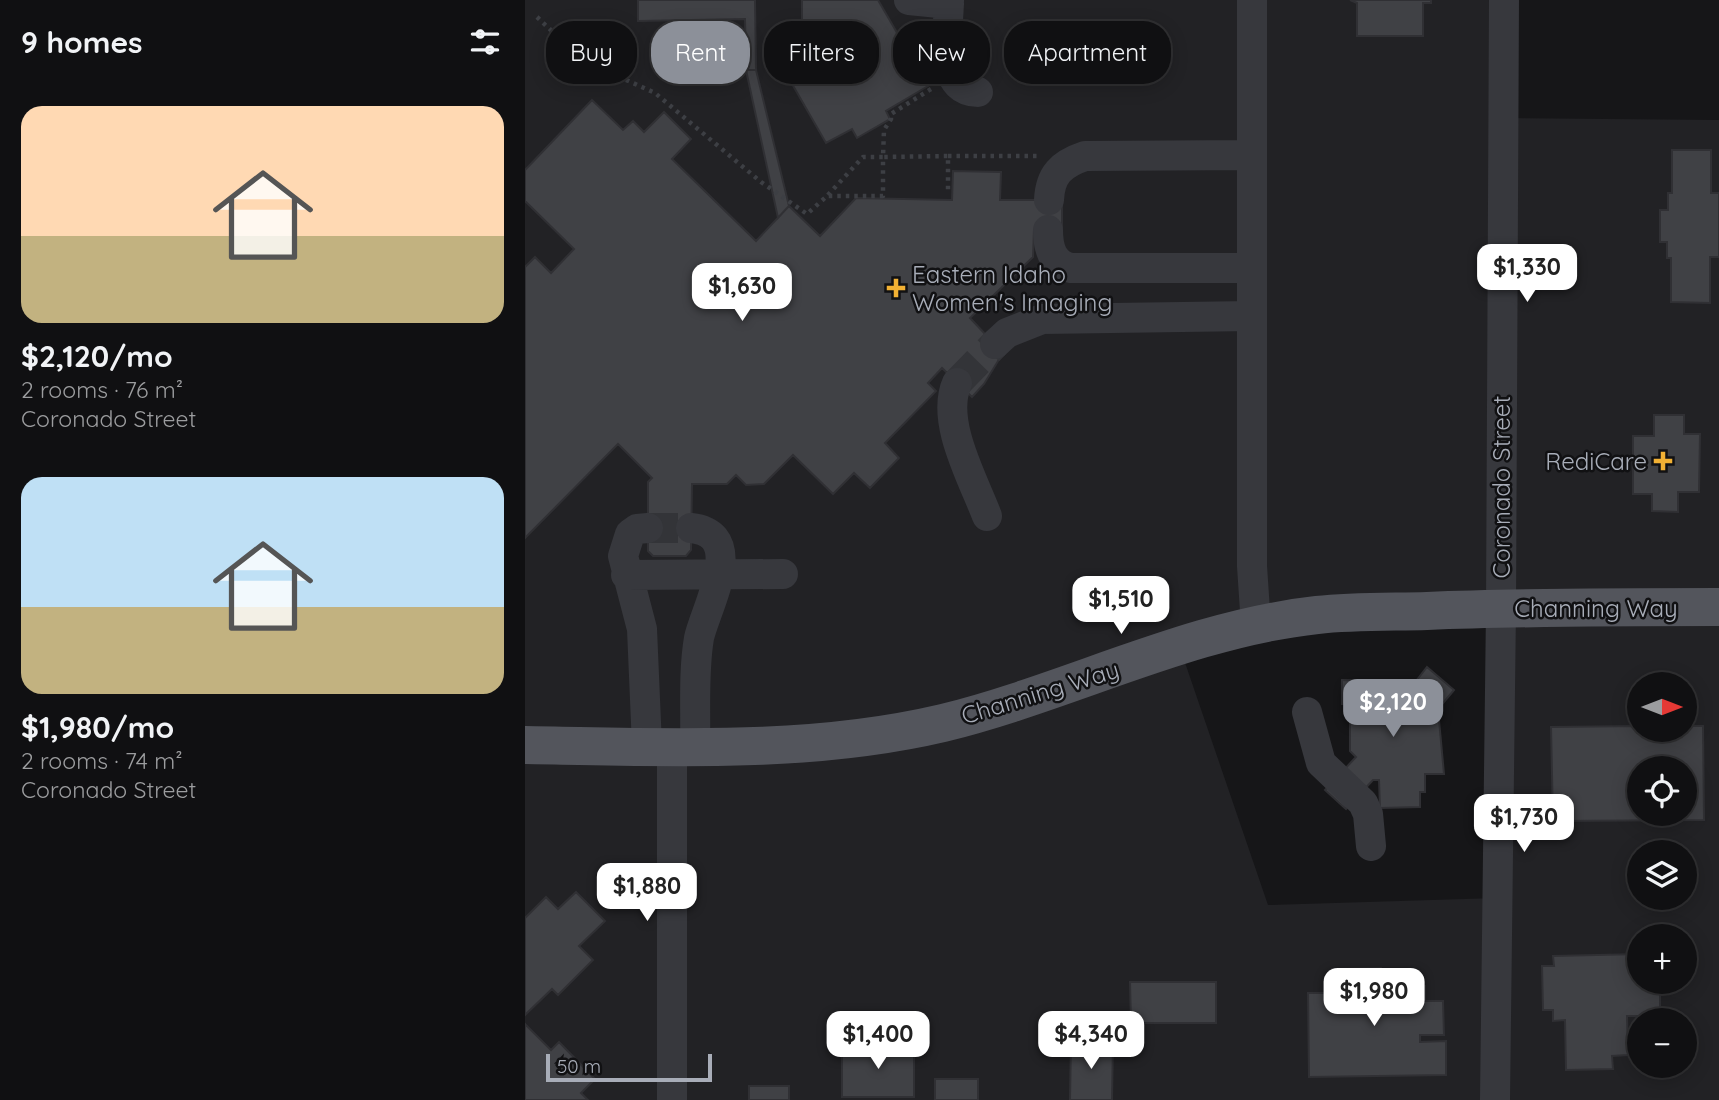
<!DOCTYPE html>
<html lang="en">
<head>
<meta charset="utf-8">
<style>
	body { margin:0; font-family:Quicksand,sans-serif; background:#1e1e20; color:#f1f3f6; height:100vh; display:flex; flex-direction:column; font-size:26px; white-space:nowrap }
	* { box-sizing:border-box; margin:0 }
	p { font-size:23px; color:#9c9d9f }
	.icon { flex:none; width:38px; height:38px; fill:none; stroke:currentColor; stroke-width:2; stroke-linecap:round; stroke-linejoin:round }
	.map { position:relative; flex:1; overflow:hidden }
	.panel { display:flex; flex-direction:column; background:#101012; width:525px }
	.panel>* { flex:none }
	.top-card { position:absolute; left:21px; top:21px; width:665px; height:63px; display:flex; gap:14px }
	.needle { width:46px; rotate:90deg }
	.buttons { position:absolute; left:1102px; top:672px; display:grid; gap:14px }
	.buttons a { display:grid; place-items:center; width:70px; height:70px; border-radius:50%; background:#101012; box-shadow:0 4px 18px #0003,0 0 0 2px #303032; font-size:35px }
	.scale { position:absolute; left:21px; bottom:18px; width:166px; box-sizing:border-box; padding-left:7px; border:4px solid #a8adb8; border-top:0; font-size:19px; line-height:24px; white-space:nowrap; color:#a8adb8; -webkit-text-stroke:5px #111113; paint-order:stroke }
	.price { position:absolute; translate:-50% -60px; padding:0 16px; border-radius:14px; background:#fff; color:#222; font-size:23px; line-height:46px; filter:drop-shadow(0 2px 4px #0008) }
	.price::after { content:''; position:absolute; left:50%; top:42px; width:21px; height:16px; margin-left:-10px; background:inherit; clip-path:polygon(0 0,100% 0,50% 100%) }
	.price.selected { background:#8c9099; color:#fff }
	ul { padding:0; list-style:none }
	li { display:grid; align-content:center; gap:14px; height:371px; padding:0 21px }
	li span { display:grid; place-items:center; height:217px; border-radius:21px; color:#555 }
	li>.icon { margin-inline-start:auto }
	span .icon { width:126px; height:126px; fill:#fffc; stroke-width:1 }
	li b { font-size:30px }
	h2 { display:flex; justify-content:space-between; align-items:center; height:84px; padding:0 21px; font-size:30px }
	.chip { padding:0 24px; border-radius:28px; background:#101012; box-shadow:0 4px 18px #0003,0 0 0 2px #303032; font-size:24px; line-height:63px }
	.chip.selected { background:#8c9099; color:#fff }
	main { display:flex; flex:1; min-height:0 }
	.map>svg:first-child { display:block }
</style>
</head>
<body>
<main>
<section class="panel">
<h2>9 homes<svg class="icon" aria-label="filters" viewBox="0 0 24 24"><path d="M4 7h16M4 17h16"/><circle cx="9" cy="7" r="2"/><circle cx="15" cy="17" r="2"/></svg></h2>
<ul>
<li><span style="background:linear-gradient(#ffd9b3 60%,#c2b280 0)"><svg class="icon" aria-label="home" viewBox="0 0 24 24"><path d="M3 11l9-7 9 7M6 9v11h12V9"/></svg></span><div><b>$2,120/mo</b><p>2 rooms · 76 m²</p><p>Coronado Street</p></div></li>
<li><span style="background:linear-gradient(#bfe0f5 60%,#c2b280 0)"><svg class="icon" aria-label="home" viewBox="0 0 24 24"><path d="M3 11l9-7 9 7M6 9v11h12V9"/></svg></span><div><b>$1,980/mo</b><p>2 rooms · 74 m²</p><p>Coronado Street</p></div></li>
</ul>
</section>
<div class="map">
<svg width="1194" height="1100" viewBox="0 0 1194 1100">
	<rect width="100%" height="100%" fill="#161618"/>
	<path fill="#222225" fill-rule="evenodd" d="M 0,0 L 979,0 L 978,118 L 1194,120 L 1194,1100 L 0,1100 ZM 976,608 L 972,898 L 743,905 L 655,648 ZM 1115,684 L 1160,684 L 1160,730 L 1115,730 ZM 1115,768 L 1160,768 L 1160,814 L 1115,814 ZM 1115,852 L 1160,852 L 1160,898 L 1115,898 ZM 1115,936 L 1160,936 L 1160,982 L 1115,982 ZM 1115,1020 L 1160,1020 L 1160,1066 L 1115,1066 Z"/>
	<path fill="#404145" stroke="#303034" stroke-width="2" fill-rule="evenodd" d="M 113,0 L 230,0 L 231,70 L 221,70 L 220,19 L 113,21 Z
		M 277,0 L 353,0 L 403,86 L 361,111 L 365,119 L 332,138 L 327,129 L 301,143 L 247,49 L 282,29 L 277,20 Z
		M 825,0 L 906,0 L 906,3 L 898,3 L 898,36 L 832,36 L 832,3 Z
		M 221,70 L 231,70 L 264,206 L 253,218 Z
		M 67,100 L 98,130 L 108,121 L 119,132 L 139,112 L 166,139 L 147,159 L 231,241 L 264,206 L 295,236 L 331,198 L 427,200 L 428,171 L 476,172 L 475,200 L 537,200 L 537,231 L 509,230 L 508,257 L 445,318 L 478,353 L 459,384 L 447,397 L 417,368 L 403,383 L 411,391 L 360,443 L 374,458 L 345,488 L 329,473 L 308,494 L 268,455 L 239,484 L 221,485 L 211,475 L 202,484 L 167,484 L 166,550 L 161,556 L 128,556 L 123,551 L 123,482 L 127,478 L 93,444 L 0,538 L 0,267 L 10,257 L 26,273 L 49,249 L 0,201 L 0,170 Z
		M 1147,150 L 1186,150 L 1186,193 L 1194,193 L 1194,257 L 1185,257 L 1185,303 L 1146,302 L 1146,258 L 1142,258 L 1142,242 L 1135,242 L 1135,210 L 1143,210 L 1143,193 L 1147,193 Z
		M 1129,415 L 1159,415 L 1159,434 L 1175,434 L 1174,492 L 1153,492 L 1153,512 L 1127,511 L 1127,494 L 1108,494 L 1108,436 L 1129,436 Z
		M 902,667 L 929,690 L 913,709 L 919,774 L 900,774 L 900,792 L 895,792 L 895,807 L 855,808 L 854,780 L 848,780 L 821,809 L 800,790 L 831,757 L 825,751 L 825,704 L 817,704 L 817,680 L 891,681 Z
		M 1115,726 L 1115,730 L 1160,730 L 1160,726 L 1178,726 L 1179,820 L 1028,821 L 1026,727 ZM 1115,768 L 1160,768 L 1160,814 L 1115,814 Z
		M 51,892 L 80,921 L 54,946 L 68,960 L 33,995 L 27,989 L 0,1015 L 0,918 L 21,897 L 33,909 Z
		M 1115,954 L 1115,982 L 1135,982 L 1135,1016 L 1102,1016 L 1103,1055 L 1087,1056 L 1088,1069 L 1041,1070 L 1040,1020 L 1028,1021 L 1028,1010 L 1018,1010 L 1017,966 L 1029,966 L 1028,956 Z
		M 856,968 L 864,977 L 885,977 L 885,986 L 900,986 L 900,1001 L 918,1001 L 919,1035 L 895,1035 L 895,1042 L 921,1041 L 921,1075 L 784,1077 L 783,993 L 807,993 L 807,969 Z
		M 605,982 L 691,982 L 691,1023 L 606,1023 Z
		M 0,1024 L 26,1050 L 34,1042 L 70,1079 L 56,1093 L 63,1100 L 0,1100 Z
		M 546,1041 L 588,1042 L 587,1100 L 545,1100 Z
		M 317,1044 L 389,1044 L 389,1097 L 317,1097 Z
		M 410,1079 L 453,1079 L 453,1100 L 410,1100 Z
		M 224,1086 L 264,1086 L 264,1100 L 224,1100 Z"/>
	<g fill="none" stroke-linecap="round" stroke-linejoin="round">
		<path stroke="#333438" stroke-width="30" stroke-dasharray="30 15" stroke-linecap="butt" d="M 432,383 L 470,344
			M 123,528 L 166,528"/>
		<path stroke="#3d3f44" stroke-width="4.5" stroke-dasharray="3.5 5" stroke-linecap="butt" d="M 12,17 L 57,60 L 130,93 L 236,182 L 282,214 L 302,196 L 358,196 L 358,157 L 338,157 L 302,196
			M 406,89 L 366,114 L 366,119 L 359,130 L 358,157 L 423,156 L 423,193
			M 423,156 L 514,156"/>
		<path stroke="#37383d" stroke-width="30" d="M 384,0 L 424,4
			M 424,0 C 424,28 411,92 453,92
			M 727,0 L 727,566 L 731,626
			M 524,200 C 525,175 536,164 560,156 L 727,155
			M 523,230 C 523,247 527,264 546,268 L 727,268
			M 470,344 L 482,333 L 517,319 L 727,316
			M 432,383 C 415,421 448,479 462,516
			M 166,528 C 224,534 180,609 174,638 C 168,673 171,711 170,746
			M 101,575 L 258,574
			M 782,712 L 796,763 L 838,803 L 843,814 L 846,846
			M 122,746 L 117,629 L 98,556 L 105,534 L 112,529 L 123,528
			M 147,746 L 147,1100
			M 970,1100 L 976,608 L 979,0"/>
		<path stroke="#53555c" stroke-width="38" d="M 0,745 C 139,747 282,755 418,723 C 544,692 663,629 792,615 C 828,611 866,612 902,611 C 999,607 1097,607 1194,607"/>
	</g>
	<g fill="#f2b134" stroke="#111113" stroke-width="2.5">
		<path d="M367.5 277.5h7v7h7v7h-7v7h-7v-7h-7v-7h7z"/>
		<path d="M1134.5 450.5h7v7h7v7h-7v7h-7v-7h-7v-7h7z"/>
	</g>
	<g text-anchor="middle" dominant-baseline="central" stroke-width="5" stroke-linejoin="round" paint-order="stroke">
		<g font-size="24" fill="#a8adb8" stroke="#111113" text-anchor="start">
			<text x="387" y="274">Eastern Idaho<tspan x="387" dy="28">Women's Imaging</tspan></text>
			<text x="1122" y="461" text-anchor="end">RediCare</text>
		</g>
		<g font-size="24" fill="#a8adb8" stroke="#111113">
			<text transform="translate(976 487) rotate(-90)">Coronado Street</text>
			<text x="1071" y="608">Channing Way</text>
			<text transform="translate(515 692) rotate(-17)">Channing Way</text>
		</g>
	</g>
</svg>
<div class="buttons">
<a><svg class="needle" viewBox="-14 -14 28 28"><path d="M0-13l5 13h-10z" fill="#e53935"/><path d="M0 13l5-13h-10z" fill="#9c9d9f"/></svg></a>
<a><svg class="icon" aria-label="locate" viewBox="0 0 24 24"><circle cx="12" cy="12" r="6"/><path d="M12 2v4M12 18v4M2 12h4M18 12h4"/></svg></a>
<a><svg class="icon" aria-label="layers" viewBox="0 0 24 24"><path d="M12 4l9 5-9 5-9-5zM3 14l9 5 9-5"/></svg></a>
<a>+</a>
<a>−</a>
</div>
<div class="scale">50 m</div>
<b class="price" style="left:1002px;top:304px">$1,330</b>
<b class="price" style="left:217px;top:323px">$1,630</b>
<b class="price" style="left:596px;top:636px">$1,510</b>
<b class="price selected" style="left:868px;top:739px">$2,120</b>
<b class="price" style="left:999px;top:854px">$1,730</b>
<b class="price" style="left:122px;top:923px">$1,880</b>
<b class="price" style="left:849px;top:1028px">$1,980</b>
<b class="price" style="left:353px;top:1071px">$1,400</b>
<b class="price" style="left:566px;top:1071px">$4,340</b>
<div class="top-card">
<a class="chip">Buy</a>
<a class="chip selected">Rent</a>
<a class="chip">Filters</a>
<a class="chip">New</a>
<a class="chip">Apartment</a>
</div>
</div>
</main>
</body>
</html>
